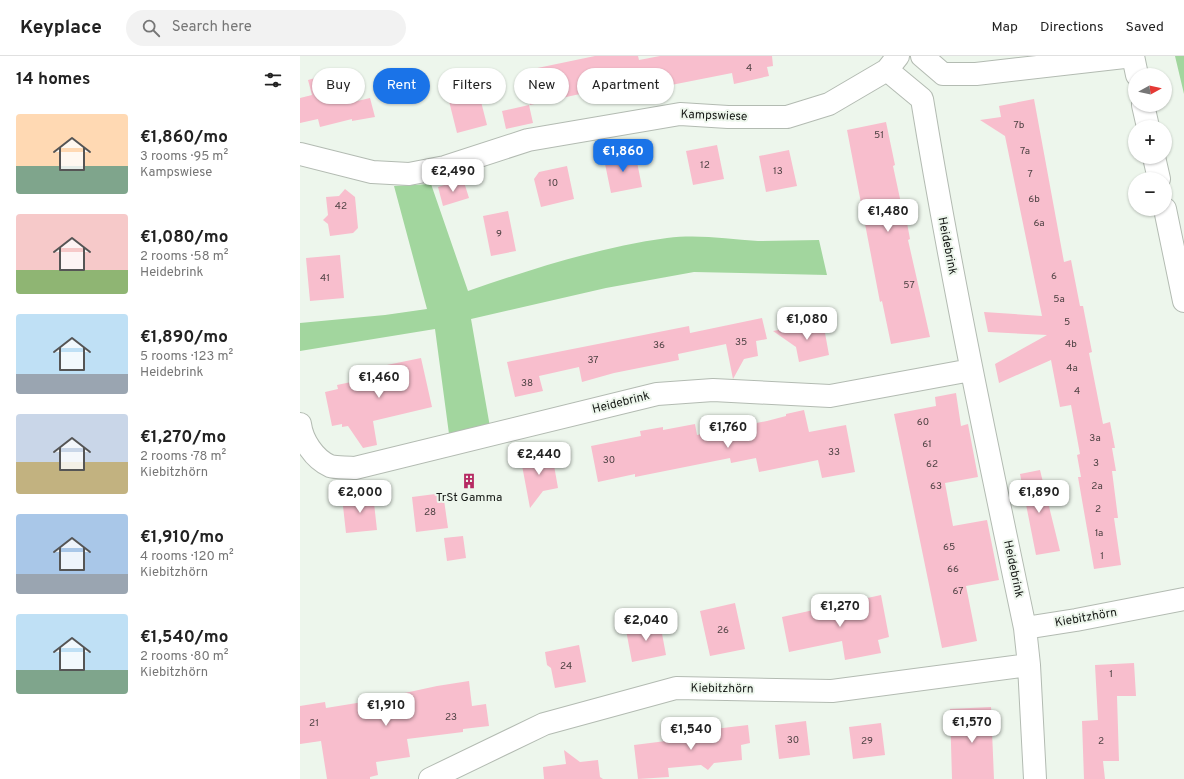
<!DOCTYPE html>
<html lang="en">
<head>
<meta charset="utf-8">
<style>
	body { margin:0; font-family:Overpass,sans-serif; background:#f2f2f2; color:#222; height:100vh; display:flex; flex-direction:column; font-size:15px; white-space:nowrap }
	* { box-sizing:border-box; margin:0 }
	p { font-size:13px; color:#767676 }
	.icon { flex:none; width:22px; height:22px; fill:none; stroke:currentColor; stroke-width:2; stroke-linecap:round; stroke-linejoin:round }
	.map { position:relative; flex:1; overflow:hidden }
	.details { display:flex; flex-direction:column; background:#fff; width:300px }
	.details>* { flex:none }
	.banner { position:absolute; left:12px; top:12px; width:380px; height:36px; display:flex; gap:8px }
	.needle { width:26px; rotate:82deg }
	.buttons { position:absolute; left:828px; top:12px; display:grid; gap:8px }
	.buttons a { display:grid; place-items:center; width:44px; height:44px; border-radius:50%; background:#fff; box-shadow:0 1px 3px #0004; font-size:20px }
	.price { position:absolute; translate:-50% -34px; padding:0 9px; border-radius:8px; background:#fff; color:#222; font-size:13px; line-height:26px; filter:drop-shadow(0 1px 2px #0008) }
	.price::after { content:''; position:absolute; left:50%; top:24px; width:12px; height:9px; margin-left:-6px; background:inherit; clip-path:polygon(0 0,100% 0,50% 100%) }
	.price.selected { background:#1a73e8; color:#fff }
	ul { padding:0; list-style:none }
	li { display:flex; align-items:center; gap:12px; height:100px; padding:0 16px }
	li span { display:grid; place-items:center; flex:none; width:112px; height:80px; border-radius:4px; color:#555 }
	li>.icon { margin-inline-start:auto }
	span .icon { width:48px; height:48px; fill:#fffc; stroke-width:1 }
	li b { font-size:17px }
	h2 { display:flex; justify-content:space-between; align-items:center; height:48px; padding:0 16px; font-size:17px }
	.chip { padding:0 14px; border-radius:18px; background:#fff; box-shadow:0 1px 3px #0004; font-size:14px; line-height:36px }
	.chip.selected { background:#1a73e8; color:#fff }
	header { display:flex; align-items:center; gap:24px; box-sizing:border-box; height:56px; padding:0 20px; background:#fff; border-bottom:1px solid #e0e0e0 }
	header strong { font-size:19px }
	nav { display:flex; gap:22px; margin-inline-start:auto; font-size:14px }
	.search { width:280px; height:36px; background:#f2f2f2; display:flex; align-items:center; gap:10px; box-sizing:border-box; padding:0 14px; border-radius:22px; color:#767676; font-size:15px }
	main { display:flex; flex:1; min-height:0 }
	.map>svg:first-child { display:block }
</style>
</head>
<body>
<header>
<strong>Keyplace</strong>
<div class="search"><svg class="icon" aria-label="search" viewBox="0 0 24 24"><circle cx="10" cy="10" r="6"/><path d="M15 15l6 6"/></svg>Search here</div>
<nav><a>Map</a><a>Directions</a><a>Saved</a></nav>
</header>
<main>
<section class="details">
<h2>14 homes<svg class="icon" aria-label="filters" viewBox="0 0 24 24"><path d="M4 7h16M4 17h16"/><circle cx="9" cy="7" r="2"/><circle cx="15" cy="17" r="2"/></svg></h2>
<ul>
<li><span style="background:linear-gradient(#ffd9b3 65%,#7fa58c 0)"><svg class="icon" aria-label="home" viewBox="0 0 24 24"><path d="M3 11l9-7 9 7M6 9v11h12V9"/></svg></span><div><b>€1,860/mo</b><p>3 rooms · 95 m²</p><p>Kampswiese</p></div></li>
<li><span style="background:linear-gradient(#f6c9c9 70%,#8fb573 0)"><svg class="icon" aria-label="home" viewBox="0 0 24 24"><path d="M3 11l9-7 9 7M6 9v11h12V9"/></svg></span><div><b>€1,080/mo</b><p>2 rooms · 58 m²</p><p>Heidebrink</p></div></li>
<li><span style="background:linear-gradient(#bfe0f5 75%,#9aa5b1 0)"><svg class="icon" aria-label="home" viewBox="0 0 24 24"><path d="M3 11l9-7 9 7M6 9v11h12V9"/></svg></span><div><b>€1,890/mo</b><p>5 rooms · 123 m²</p><p>Heidebrink</p></div></li>
<li><span style="background:linear-gradient(#c9d6e8 60%,#c2b280 0)"><svg class="icon" aria-label="home" viewBox="0 0 24 24"><path d="M3 11l9-7 9 7M6 9v11h12V9"/></svg></span><div><b>€1,270/mo</b><p>2 rooms · 78 m²</p><p>Kiebitzhörn</p></div></li>
<li><span style="background:linear-gradient(#a9c7e8 75%,#9aa5b1 0)"><svg class="icon" aria-label="home" viewBox="0 0 24 24"><path d="M3 11l9-7 9 7M6 9v11h12V9"/></svg></span><div><b>€1,910/mo</b><p>4 rooms · 120 m²</p><p>Kiebitzhörn</p></div></li>
<li><span style="background:linear-gradient(#bfe0f5 70%,#7fa58c 0)"><svg class="icon" aria-label="home" viewBox="0 0 24 24"><path d="M3 11l9-7 9 7M6 9v11h12V9"/></svg></span><div><b>€1,540/mo</b><p>2 rooms · 80 m²</p><p>Kiebitzhörn</p></div></li>
</ul>
</section>
<div class="map">
<svg width="884" height="723" viewBox="0 0 884 723">
	<rect width="100%" height="100%" fill="#edf6ec"/>
	<path fill="#a2d69e" d="M 875,0 L 884,0 L 884,38 Z
		M 131,128 L 168,235 C 231,213 301,191 367,182 C 398,178 428,183 458,185 C 478,185 499,184 519,184 L 527,219 L 394,216 L 306,232 L 171,263 L 190,371 L 149,378 L 135,273 L 0,295 L 0,267 L 85,259 L 127,253 L 94,130 Z"/>
	<path fill="#f8becd" d="M 295,0 L 338,0 L 339,4 L 360,0 L 472,0 L 473,10 L 467,11 L 469,20 L 434,28 L 432,17 L 361,31 L 360,26 L 290,41 L 289,36 L 230,49 L 223,15 Z
		M 41,15 L 49,47 L 70,42 L 75,61 L 52,65 L 52,63 L 20,71 L 18,63 L 0,67 L 0,42 L 12,39 L 8,24 Z
		M 177,30 L 187,69 L 157,77 L 147,37 Z
		M 734,43 L 764,206 L 771,204 L 780,250 L 783,250 L 792,296 L 789,297 L 803,368 L 810,366 L 815,392 L 812,392 L 816,415 L 812,415 L 818,462 L 814,462 L 821,509 L 794,513 L 778,421 L 781,421 L 777,399 L 780,398 L 771,349 L 760,351 L 751,304 L 699,327 L 695,308 L 747,279 L 688,276 L 684,256 L 742,260 L 705,80 L 680,64 L 701,61 L 699,50 Z
		M 229,49 L 233,67 L 206,73 L 202,55 Z
		M 586,66 L 595,109 L 593,110 L 602,152 L 604,151 L 610,183 L 608,184 L 630,281 L 591,288 L 582,245 L 580,246 L 547,74 Z
		M 417,89 L 424,123 L 393,129 L 386,95 Z
		M 489,94 L 497,130 L 466,136 L 459,100 Z
		M 335,96 L 342,131 L 311,137 L 304,103 Z
		M 267,110 L 274,143 L 241,151 L 234,123 L 239,116 Z
		M 163,123 L 169,142 L 143,150 L 138,131 Z
		M 45,133 L 55,141 L 58,172 L 53,177 L 30,180 L 28,168 L 23,164 L 28,159 L 26,141 L 39,140 Z
		M 208,155 L 216,195 L 191,200 L 183,160 Z
		M 40,199 L 44,242 L 10,245 L 6,202 Z
		M 462,262 L 467,283 L 456,285 L 458,300 L 444,303 L 433,323 L 426,288 L 378,298 L 379,304 L 314,317 L 282,326 L 279,311 L 239,320 L 243,335 L 215,341 L 207,306 L 389,270 L 390,277 Z
		M 523,266 L 529,299 L 499,306 L 496,291 L 473,275 Z
		M 121,302 L 132,351 L 73,365 L 77,389 L 63,392 L 48,370 L 42,371 L 42,368 L 32,370 L 25,336 L 38,333 L 37,329 L 84,319 L 82,310 Z
		M 656,337 L 661,370 L 668,368 L 678,421 L 645,427 L 653,470 L 687,464 L 699,524 L 666,530 L 677,585 L 642,592 L 594,358 L 636,350 L 635,341 Z
		M 504,354 L 509,376 L 546,369 L 555,416 L 522,422 L 518,404 L 459,416 L 456,402 L 431,407 L 430,402 L 335,421 L 335,418 L 298,426 L 291,390 L 341,380 L 340,375 L 363,371 L 363,374 L 395,368 L 397,379 L 467,365 L 486,360 L 486,358 Z
		M 252,398 L 258,432 L 243,435 L 230,452 L 221,404 Z
		M 740,414 L 760,495 L 736,499 L 720,418 Z
		M 143,437 L 148,472 L 116,476 L 112,441 Z
		M 73,438 L 77,474 L 46,477 L 42,441 Z
		M 163,480 L 166,502 L 147,505 L 144,482 Z
		M 581,539 L 589,581 L 578,584 L 581,597 L 545,604 L 542,585 L 489,596 L 482,561 Z
		M 435,547 L 445,593 L 410,600 L 400,555 Z
		M 360,567 L 366,599 L 332,606 L 326,574 Z
		M 279,589 L 286,626 L 255,632 L 251,612 L 247,609 L 245,596 Z
		M 834,607 L 836,640 L 817,640 L 819,705 L 803,705 L 805,723 L 784,723 L 782,665 L 798,664 L 795,609 Z
		M 169,625 L 172,650 L 186,648 L 189,670 L 163,673 L 163,676 L 107,683 L 110,701 L 76,706 L 78,719 L 70,721 L 70,723 L 27,723 L 21,685 L 0,688 L 0,650 L 25,646 L 26,652 L 100,640 L 100,638 L 137,630 Z
		M 691,651 L 694,723 L 652,723 L 650,653 Z
		M 506,665 L 510,699 L 479,703 L 475,669 Z
		M 581,667 L 585,699 L 553,703 L 549,671 Z
		M 448,669 L 450,687 L 441,689 L 442,704 L 414,707 L 408,714 L 401,709 L 368,712 L 369,721 L 338,723 L 334,689 L 390,682 L 389,676 Z
		M 264,694 L 280,706 L 298,704 L 300,721 L 303,723 L 244,723 L 243,711 L 266,708 Z"/>
	<g fill="none" stroke-linecap="round" stroke-linejoin="round">
		<defs>
			<path id="minor" d="M 598,0 L 587,14 L 622,43 C 651,220 688,396 725,572 L 729,609 L 735,723
				M 622,0 L 643,18
				M 833,0 L 837,19
				M 643,18 L 676,18 L 833,0
				M 843,49 L 848,71
				M 0,98 L 72,116 L 109,118 L 145,111 L 228,84 L 380,58 L 428,61 L 487,61 L 529,48 L 587,14
				M 854,101 L 859,123
				M 865,153 L 884,245
				M 0,368 C 2,384 14,403 30,410 C 36,412 47,411 55,412 L 357,338 L 413,334 L 530,340 L 671,314
				M 725,572 L 776,564 L 884,543
				M 130,723 L 244,668 L 376,632 L 532,635 L 729,609"/>
		</defs>
		<use href="#minor" stroke="#b3bbb2" stroke-width="24"/>
		<use href="#minor" stroke="#fff" stroke-width="22"/>
	</g>
	<defs>
		<symbol id="building-bare" viewBox="-9 -9 18 18"><path d="M-4-6H4V6H1V3H-1V6H-4ZM-2.5-4.3h1.7v1.8h-1.7ZM.8-4.3h1.7v1.8H.8ZM-2.5-1h1.7V.8h-1.7ZM.8-1h1.7V.8H.8Z" fill="#b62a63" stroke="#edf6ec" stroke-width="2.5" paint-order="stroke"/></symbol>
	</defs>
	<g fill-rule="evenodd">
		<use href="#building-bare" x="158" y="414" width="22" height="22"/>
	</g>
	<g text-anchor="middle" dominant-baseline="central" stroke-width="4" stroke-linejoin="round" paint-order="stroke">
		<g font-size="10" fill="#4e4243">
			<text x="449" y="12">4</text>
			<text x="719" y="69">7b</text>
			<text x="579" y="79">51</text>
			<text x="725" y="95">7a</text>
			<text x="405" y="109">12</text>
			<text x="478" y="115">13</text>
			<text x="730" y="118">7</text>
			<text x="253" y="127">10</text>
			<text x="734" y="143">6b</text>
			<text x="41" y="150">42</text>
			<text x="739" y="167">6a</text>
			<text x="199" y="178">9</text>
			<text x="754" y="220">6</text>
			<text x="25" y="222">41</text>
			<text x="609" y="229">57</text>
			<text x="759" y="243">5a</text>
			<text x="767" y="266">5</text>
			<text x="441" y="286">35</text>
			<text x="771" y="288">4b</text>
			<text x="359" y="289">36</text>
			<text x="293" y="304">37</text>
			<text x="772" y="312">4a</text>
			<text x="227" y="327">38</text>
			<text x="777" y="335">4</text>
			<text x="623" y="366">60</text>
			<text x="795" y="382">3a</text>
			<text x="627" y="388">61</text>
			<text x="534" y="396">33</text>
			<text x="309" y="404">30</text>
			<text x="796" y="407">3</text>
			<text x="632" y="408">62</text>
			<text x="636" y="430">63</text>
			<text x="797" y="430">2a</text>
			<text x="798" y="453">2</text>
			<text x="130" y="456">28</text>
			<text x="799" y="477">1a</text>
			<text x="649" y="491">65</text>
			<text x="802" y="500">1</text>
			<text x="653" y="513">66</text>
			<text x="658" y="535">67</text>
			<text x="423" y="574">26</text>
			<text x="266" y="610">24</text>
			<text x="811" y="618">1</text>
			<text x="151" y="661">23</text>
			<text x="14" y="667">21</text>
			<text x="493" y="684">30</text>
			<text x="567" y="685">29</text>
			<text x="801" y="685">2</text>
		</g>
		<g font-size="12" fill="#151815" stroke="#edf6ec">
			<text transform="translate(414 60) rotate(2)">Kampswiese</text>
			<text transform="translate(647 190) rotate(79)">Heidebrink</text>
			<text transform="translate(321 347) rotate(-14)">Heidebrink</text>
			<text transform="translate(713 513) rotate(78)">Heidebrink</text>
			<text transform="translate(786 562) rotate(-10)">Kiebitzhörn</text>
			<text transform="translate(422 633) rotate(1)">Kiebitzhörn</text>
		</g>
		<g font-size="12" fill="#151815" stroke="#edf6ec">
			<text x="169" y="442">TrSt Gamma</text>
		</g>
	</g>
</svg>
<div class="buttons">
<a><svg class="needle" viewBox="-14 -14 28 28"><path d="M0-13l5 13h-10z" fill="#e53935"/><path d="M0 13l5-13h-10z" fill="#767676"/></svg></a>
<a>+</a>
<a>−</a>
</div>
<b class="price selected" style="left:323px;top:117px">€1,860</b>
<b class="price" style="left:153px;top:137px">€2,490</b>
<b class="price" style="left:588px;top:177px">€1,480</b>
<b class="price" style="left:507px;top:285px">€1,080</b>
<b class="price" style="left:79px;top:343px">€1,460</b>
<b class="price" style="left:428px;top:393px">€1,760</b>
<b class="price" style="left:239px;top:420px">€2,440</b>
<b class="price" style="left:60px;top:458px">€2,000</b>
<b class="price" style="left:739px;top:458px">€1,890</b>
<b class="price" style="left:540px;top:572px">€1,270</b>
<b class="price" style="left:346px;top:586px">€2,040</b>
<b class="price" style="left:86px;top:671px">€1,910</b>
<b class="price" style="left:672px;top:688px">€1,570</b>
<b class="price" style="left:391px;top:695px">€1,540</b>
<div class="banner">
<a class="chip">Buy</a>
<a class="chip selected">Rent</a>
<a class="chip">Filters</a>
<a class="chip">New</a>
<a class="chip">Apartment</a>
</div>
</div>
</main>
</body>
</html>
